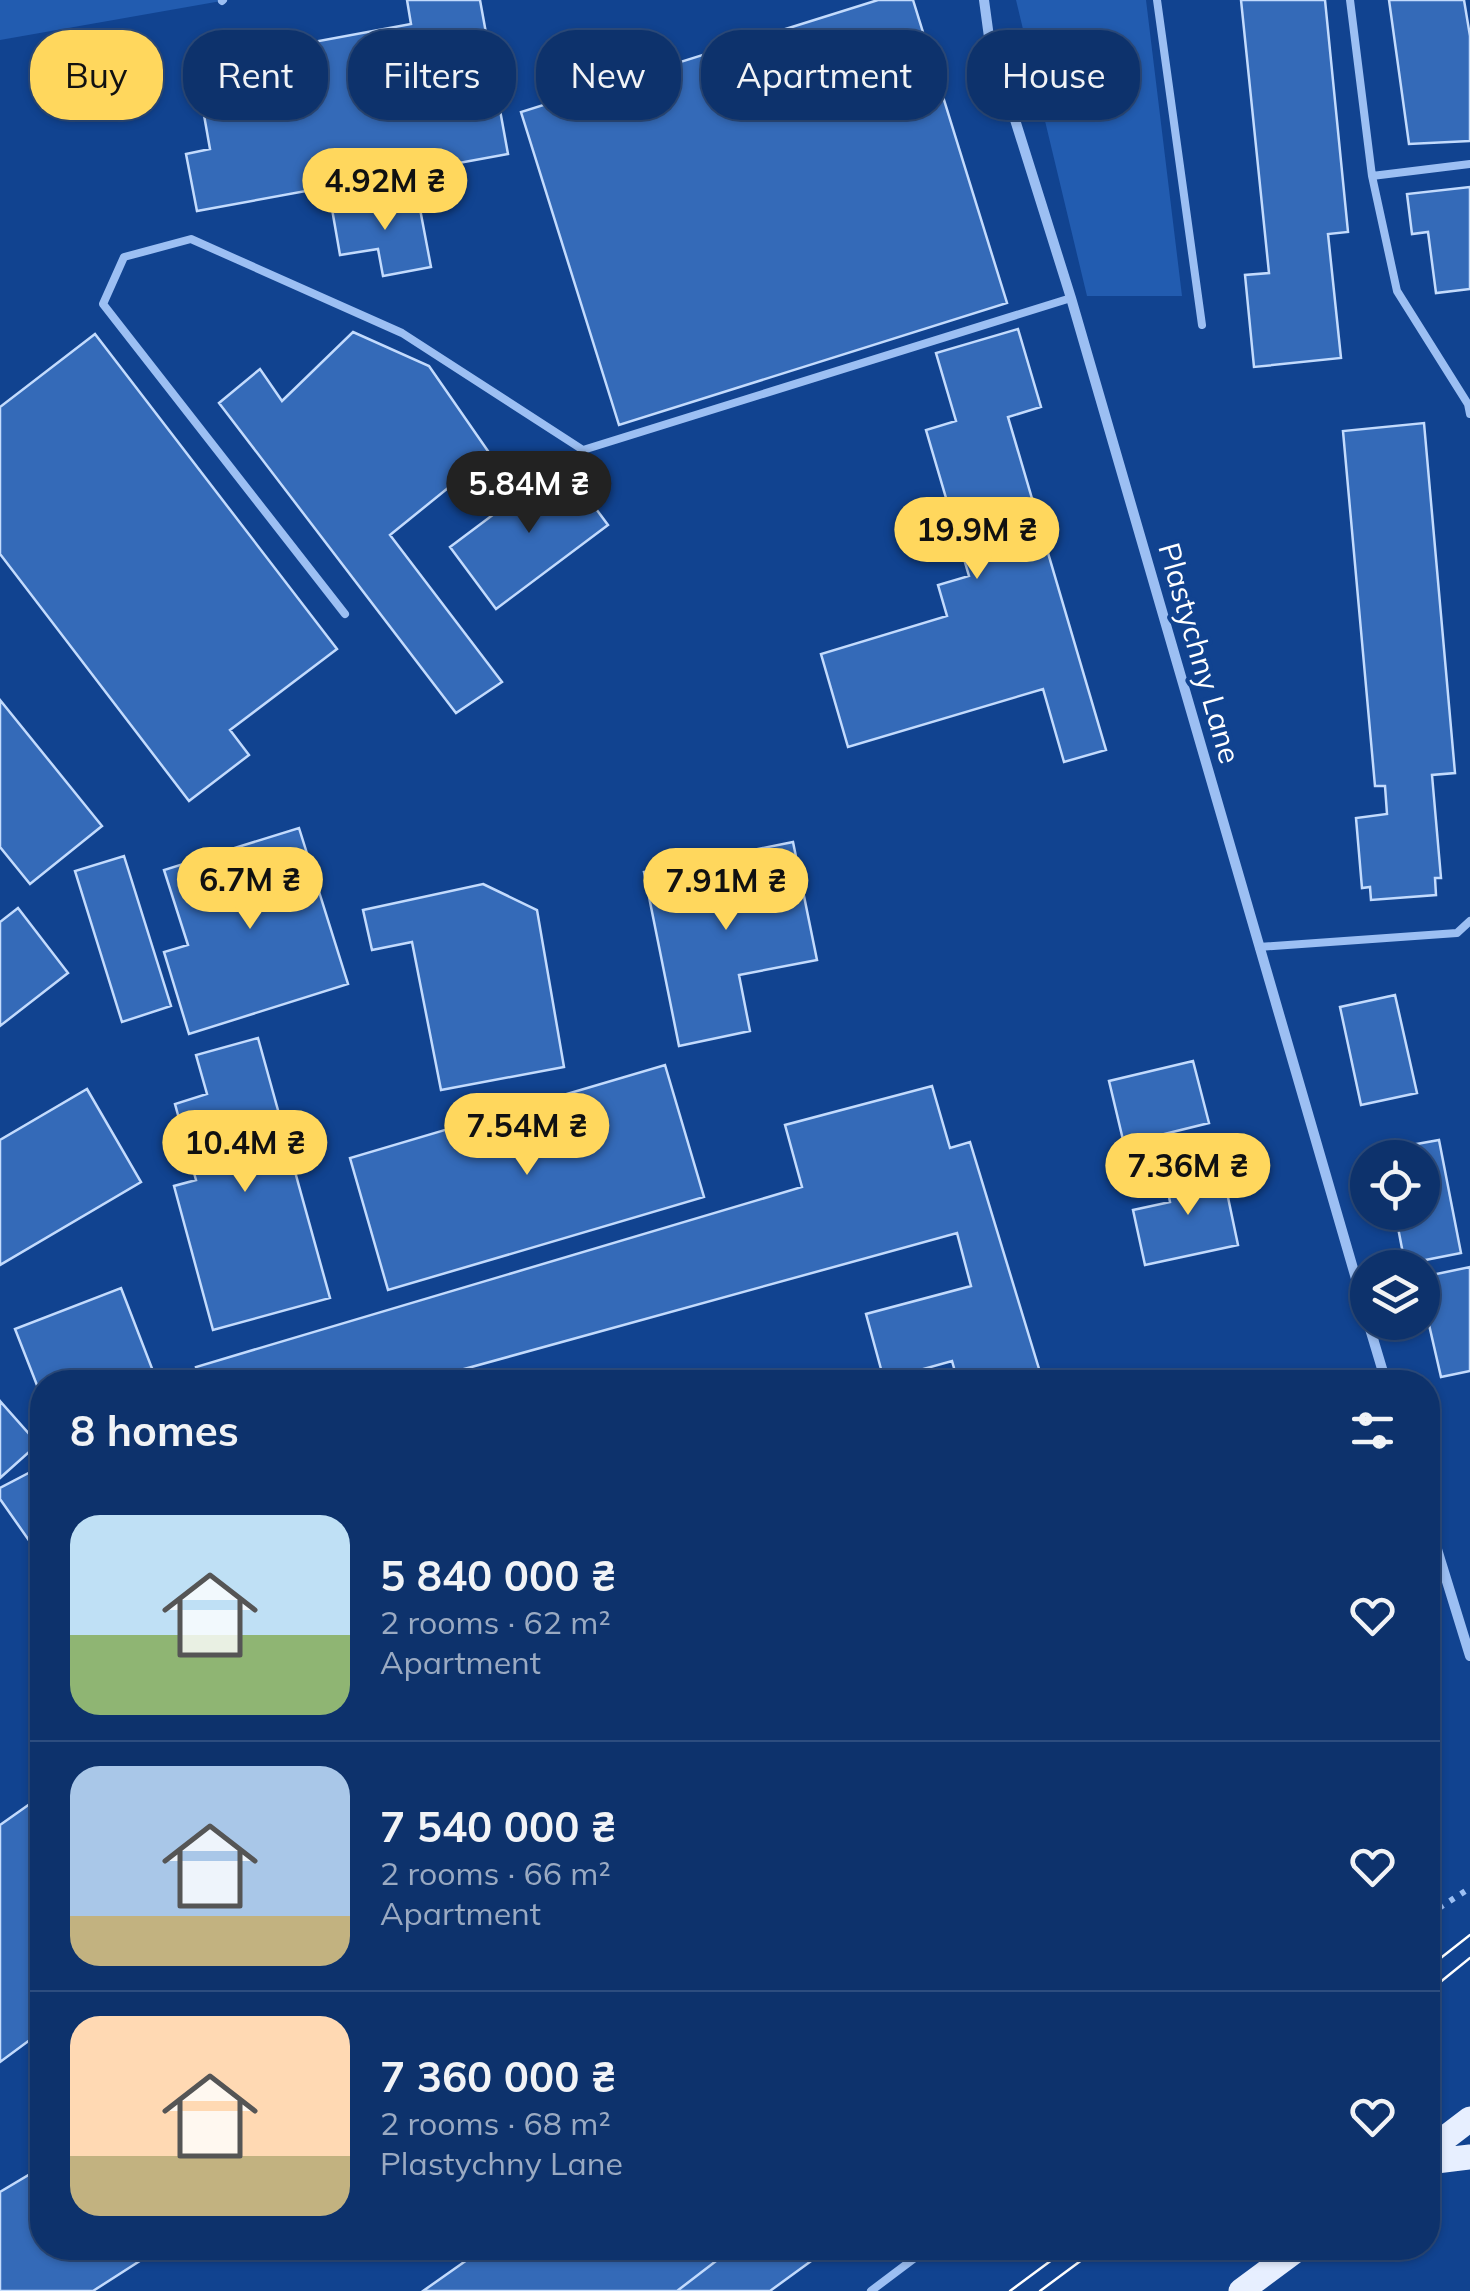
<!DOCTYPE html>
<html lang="en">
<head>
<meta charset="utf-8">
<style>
	body { margin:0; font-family:Mulish,sans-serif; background:#1b3e74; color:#f1f3f6; height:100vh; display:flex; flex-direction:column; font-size:38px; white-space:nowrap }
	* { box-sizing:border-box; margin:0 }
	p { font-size:32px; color:#9aaac2 }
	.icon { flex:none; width:55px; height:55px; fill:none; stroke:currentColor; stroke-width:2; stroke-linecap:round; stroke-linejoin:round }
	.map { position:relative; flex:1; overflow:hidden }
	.panel { position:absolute; left:30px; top:1370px; width:1410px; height:890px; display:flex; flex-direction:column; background:#0d326c; border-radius:40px; box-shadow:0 2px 8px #0004,0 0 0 2px #2d4d7f }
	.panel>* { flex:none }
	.top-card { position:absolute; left:30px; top:30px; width:1410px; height:90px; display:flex; gap:20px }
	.controls { position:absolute; left:1350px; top:1140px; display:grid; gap:20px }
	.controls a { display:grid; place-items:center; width:90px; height:90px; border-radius:50%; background:#0d326c; box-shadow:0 2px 8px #0004,0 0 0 2px #2d4d7f; font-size:50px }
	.price { position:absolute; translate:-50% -85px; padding:0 22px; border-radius:35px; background:#ffd75d; color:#111; font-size:32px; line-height:65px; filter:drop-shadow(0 2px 5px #0008) }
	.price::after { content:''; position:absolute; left:50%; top:60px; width:30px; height:22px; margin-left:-15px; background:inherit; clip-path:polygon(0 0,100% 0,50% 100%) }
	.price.current { background:#222; color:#fff }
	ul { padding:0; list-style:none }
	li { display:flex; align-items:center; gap:30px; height:250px; padding:0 40px }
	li+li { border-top:2px solid #2d4d7f }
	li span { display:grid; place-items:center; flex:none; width:280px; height:200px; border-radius:30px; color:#555 }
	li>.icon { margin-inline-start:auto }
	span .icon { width:120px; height:120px; fill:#fffc; stroke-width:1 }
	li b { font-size:42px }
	h2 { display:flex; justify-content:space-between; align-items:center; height:120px; padding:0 40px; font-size:42px }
	.pill { padding:0 35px; border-radius:40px; background:#0d326c; box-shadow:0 2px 8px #0004,0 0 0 2px #2d4d7f; font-size:35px; line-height:90px }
	.pill.current { background:#ffd75d; color:#111 }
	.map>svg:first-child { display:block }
</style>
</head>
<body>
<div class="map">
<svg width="1470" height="2291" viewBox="0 0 1470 2291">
	<rect width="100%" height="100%" fill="#114390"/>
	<path fill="#225cb0" d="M 0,0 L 227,0 L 0,40 Z
		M 1016,0 L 1146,0 L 1182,296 L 1087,296 Z"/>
	<path fill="#346ab8" stroke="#c3dbfd" stroke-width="2.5" d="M 407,0 L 480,0 L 508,154 L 197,211 L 186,154 L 210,149 L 195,64 L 411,24 Z
		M 878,0 L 913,0 L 1007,303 L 619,425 L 521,112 Z
		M 1241,0 L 1325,0 L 1348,232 L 1328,234 L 1341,358 L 1254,367 L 1245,275 L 1269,273 Z
		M 1389,0 L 1464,0 L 1470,36 L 1470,141 L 1409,144 Z
		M 1470,187 L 1470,289 L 1436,293 L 1428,232 L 1412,234 L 1407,194 Z
		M 417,193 L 431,267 L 383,276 L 378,249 L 340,255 L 332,209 Z
		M 1018,329 L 1041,407 L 1008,417 L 1106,750 L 1064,762 L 1043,689 L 848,747 L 821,654 L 947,616 L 938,585 L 969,576 L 926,430 L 956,421 L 936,353 Z
		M 353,332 L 429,366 L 490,454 L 390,535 L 502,682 L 456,713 L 219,403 L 260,369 L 282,401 Z
		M 95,334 L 337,649 L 230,730 L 249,755 L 189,801 L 0,554 L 0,407 Z
		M 1424,423 L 1455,773 L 1432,775 L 1441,878 L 1435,878 L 1436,895 L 1371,900 L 1370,887 L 1362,888 L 1356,818 L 1387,814 L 1385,786 L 1375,786 L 1343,431 Z
		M 562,463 L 608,525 L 496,609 L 450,547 Z
		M 0,700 L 102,826 L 30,884 L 0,847 Z
		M 299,828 L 348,984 L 189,1034 L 164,952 L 188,945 L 164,870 Z
		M 793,842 L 817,960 L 739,975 L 750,1031 L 679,1046 L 644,872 Z
		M 124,856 L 171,1006 L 122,1022 L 75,871 Z
		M 483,884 L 537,910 L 564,1067 L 441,1090 L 412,942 L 372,950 L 363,910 Z
		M 18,908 L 68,973 L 0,1026 L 0,922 Z
		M 1395,995 L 1417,1093 L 1361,1105 L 1340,1007 Z
		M 258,1038 L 330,1298 L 213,1330 L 174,1186 L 196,1180 L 175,1104 L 207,1094 L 196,1055 Z
		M 1193,1061 L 1209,1123 L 1124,1144 L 1109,1081 Z
		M 665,1065 L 704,1197 L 388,1290 L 350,1158 Z
		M 932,1086 L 950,1148 L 970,1142 L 1043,1382 L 958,1382 L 952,1361 L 884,1380 L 866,1314 L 971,1286 L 957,1233 L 417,1382 L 200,1382 L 196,1367 L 802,1187 L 785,1125 Z
		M 87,1089 L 141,1182 L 0,1265 L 0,1140 Z
		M 1439,1140 L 1461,1253 L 1405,1264 L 1395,1212 L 1422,1212 L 1422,1158 L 1385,1158 L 1383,1150 Z
		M 1221,1164 L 1238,1245 L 1145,1265 L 1133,1210 L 1170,1202 L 1165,1176 Z
		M 1470,1267 L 1470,1371 L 1441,1377 L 1422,1294 L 1422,1277 Z
		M 121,1288 L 153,1371 L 125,1382 L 42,1382 L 42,1398 L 15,1329 Z
		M 0,1401 L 38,1444 L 0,1478 Z
		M 42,1466 L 42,1559 L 0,1499 L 0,1488 Z
		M 34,1801 L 42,1813 L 42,2031 L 0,2062 L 0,1825 Z
		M 42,2167 L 42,2248 L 160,2248 L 93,2291 L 0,2291 L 0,2192 Z
		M 484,2248 L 829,2248 L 770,2291 L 423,2291 Z
		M 733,2248 L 829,2248 L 770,2291 L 677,2291 Z"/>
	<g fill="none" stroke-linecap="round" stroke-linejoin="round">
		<path stroke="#9cbff3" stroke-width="6" stroke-dasharray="5 8" stroke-linecap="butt" d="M 1428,1915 L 1470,1888"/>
		<path stroke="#9cbff3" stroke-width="8" d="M 1157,0 L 1202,325
			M 1350,0 L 1372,176 L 1397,291 L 1468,404 L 1470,414
			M 222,1 L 223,0
			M 1372,176 L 1470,164
			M 345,614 L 103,304 L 124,257 L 191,239 L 402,333 L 583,450 L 1071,298
			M 1259,947 L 1457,933 L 1470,921
			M 871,2291 L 928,2248"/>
		<path stroke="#9cbff3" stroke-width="10" d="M 984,0 L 989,37 L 1071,298 L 1368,1320
			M 1368,1322 L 1386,1382
			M 1428,1520 L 1470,1656"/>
		<path stroke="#e7efff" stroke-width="25" d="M 1428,2151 L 1470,2119
			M 1428,2162 L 1470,2157
			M 1241,2291 L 1299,2248"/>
		<path stroke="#fff" stroke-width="2.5" d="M 1428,1968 L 1470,1935
			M 1428,1992 L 1470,1958
			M 1010,2291 L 1068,2248
			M 1040,2291 L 1098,2248"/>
	</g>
	<g text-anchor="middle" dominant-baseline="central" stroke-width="8" stroke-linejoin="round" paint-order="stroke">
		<g font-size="30" fill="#fff" stroke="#114390">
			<text transform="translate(1200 653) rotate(74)">Plastychny Lane</text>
		</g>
	</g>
</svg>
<div class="controls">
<a><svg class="icon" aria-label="locate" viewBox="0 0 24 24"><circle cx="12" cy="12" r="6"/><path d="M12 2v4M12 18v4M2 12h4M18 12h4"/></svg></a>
<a><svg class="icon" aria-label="layers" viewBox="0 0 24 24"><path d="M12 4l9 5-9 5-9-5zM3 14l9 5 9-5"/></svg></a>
</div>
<b class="price" style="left:385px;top:233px">4.92M ₴</b>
<b class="price current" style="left:529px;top:536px">5.84M ₴</b>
<b class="price" style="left:977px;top:582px">19.9M ₴</b>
<b class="price" style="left:250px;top:932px">6.7M ₴</b>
<b class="price" style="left:726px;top:933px">7.91M ₴</b>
<b class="price" style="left:527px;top:1178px">7.54M ₴</b>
<b class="price" style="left:245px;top:1195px">10.4M ₴</b>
<b class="price" style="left:1188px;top:1218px">7.36M ₴</b>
<div class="top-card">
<a class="pill current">Buy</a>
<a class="pill">Rent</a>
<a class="pill">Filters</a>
<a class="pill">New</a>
<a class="pill">Apartment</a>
<a class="pill">House</a>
</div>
<section class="panel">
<h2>8 homes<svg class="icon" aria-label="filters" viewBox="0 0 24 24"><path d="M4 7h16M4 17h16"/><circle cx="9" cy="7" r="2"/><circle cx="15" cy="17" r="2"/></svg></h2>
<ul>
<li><span style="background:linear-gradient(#bfe0f5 60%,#8fb573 0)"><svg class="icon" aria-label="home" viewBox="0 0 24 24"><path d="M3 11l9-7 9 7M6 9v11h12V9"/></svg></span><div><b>5 840 000 ₴</b><p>2 rooms · 62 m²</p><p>Apartment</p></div><svg class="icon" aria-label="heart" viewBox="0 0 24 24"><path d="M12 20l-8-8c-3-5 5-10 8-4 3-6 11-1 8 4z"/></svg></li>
<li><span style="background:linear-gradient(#a9c7e8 75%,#c2b280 0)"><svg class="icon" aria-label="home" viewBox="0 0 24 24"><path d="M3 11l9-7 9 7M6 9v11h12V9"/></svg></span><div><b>7 540 000 ₴</b><p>2 rooms · 66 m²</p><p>Apartment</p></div><svg class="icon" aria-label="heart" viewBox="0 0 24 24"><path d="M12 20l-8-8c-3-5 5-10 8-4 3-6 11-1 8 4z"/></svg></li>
<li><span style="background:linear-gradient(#ffd9b3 70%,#c2b280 0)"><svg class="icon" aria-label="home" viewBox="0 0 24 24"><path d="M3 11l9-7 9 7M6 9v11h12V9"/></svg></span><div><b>7 360 000 ₴</b><p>2 rooms · 68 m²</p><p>Plastychny Lane</p></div><svg class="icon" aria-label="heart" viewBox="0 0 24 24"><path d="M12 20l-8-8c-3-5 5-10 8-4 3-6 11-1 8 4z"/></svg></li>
</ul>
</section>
</div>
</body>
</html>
